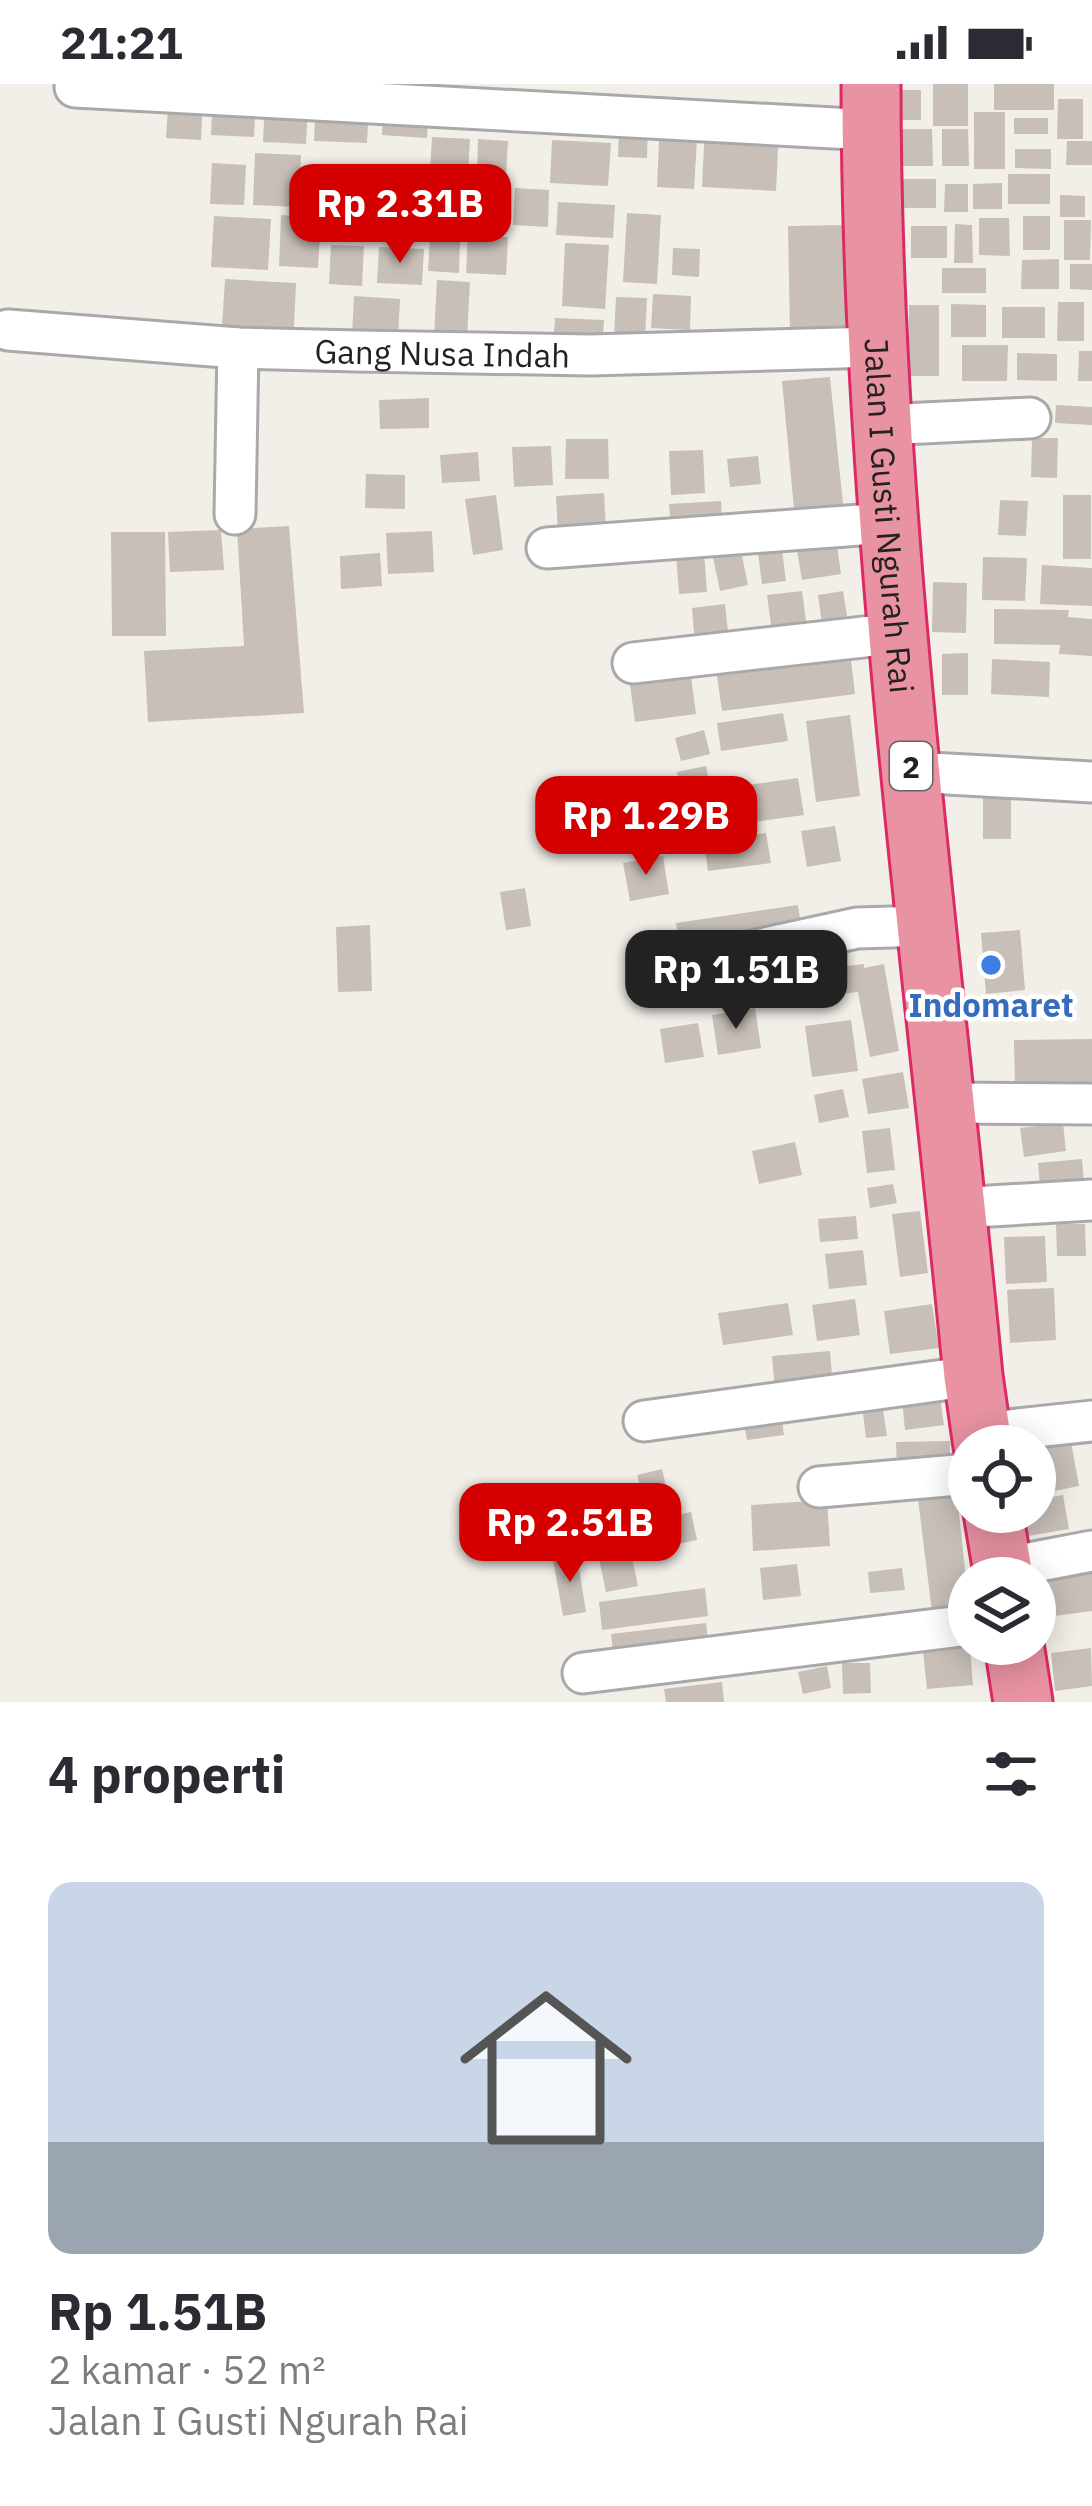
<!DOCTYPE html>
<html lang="id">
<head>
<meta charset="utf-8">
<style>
	body { margin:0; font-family:"IBM Plex Sans",sans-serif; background:#f7f7f7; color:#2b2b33; height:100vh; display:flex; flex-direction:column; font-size:45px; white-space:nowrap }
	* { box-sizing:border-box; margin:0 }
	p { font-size:39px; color:#7c7c81 }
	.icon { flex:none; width:66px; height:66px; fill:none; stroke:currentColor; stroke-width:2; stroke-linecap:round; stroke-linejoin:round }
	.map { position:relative; height:1618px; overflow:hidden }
	.panel { display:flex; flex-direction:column; background:#fff; flex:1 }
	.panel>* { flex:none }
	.buttons { position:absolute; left:948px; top:1341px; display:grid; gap:24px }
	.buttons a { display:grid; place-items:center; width:108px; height:108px; border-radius:50%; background:#fff; box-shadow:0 6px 30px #0003; font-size:60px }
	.price { position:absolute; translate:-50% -102px; padding:0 27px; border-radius:24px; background:#d40000; color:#fff; font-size:39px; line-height:78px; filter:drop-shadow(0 3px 6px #0008) }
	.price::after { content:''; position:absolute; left:50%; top:72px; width:36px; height:27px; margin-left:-18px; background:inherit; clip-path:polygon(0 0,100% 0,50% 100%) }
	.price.on { background:#222; color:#fff }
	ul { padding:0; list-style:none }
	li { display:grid; align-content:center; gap:24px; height:636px; padding:0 48px }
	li+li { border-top:3px solid #e1e1e2 }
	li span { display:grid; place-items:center; height:372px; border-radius:24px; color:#555 }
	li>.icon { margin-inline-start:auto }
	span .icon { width:216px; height:216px; fill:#fffc; stroke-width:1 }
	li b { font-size:51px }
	h2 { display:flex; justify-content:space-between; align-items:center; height:144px; padding:0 48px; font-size:51px }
	.status { display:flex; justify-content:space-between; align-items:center; height:84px; padding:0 60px; background:#fff; direction:ltr }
	.status svg { height:33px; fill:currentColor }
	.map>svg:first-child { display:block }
</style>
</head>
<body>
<div class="status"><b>21:21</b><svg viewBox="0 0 49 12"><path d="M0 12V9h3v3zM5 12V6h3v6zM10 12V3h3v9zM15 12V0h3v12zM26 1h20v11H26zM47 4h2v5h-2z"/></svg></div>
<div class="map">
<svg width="1092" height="1618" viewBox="0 0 1092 1618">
	<rect width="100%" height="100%" fill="#f2efe9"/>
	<path fill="#c7bfb8" d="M 933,0 L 968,0 L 968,42 L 933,42 Z
		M 994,0 L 1054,0 L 1054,26 L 994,26 Z
		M 892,6 L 921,6 L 921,36 L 891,36 Z
		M 169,9 L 203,11 L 201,56 L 166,54 Z
		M 213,11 L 256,13 L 254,53 L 211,51 Z
		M 1058,15 L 1083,15 L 1083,55 L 1057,55 Z
		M 316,16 L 369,19 L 367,59 L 314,57 Z
		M 265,18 L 308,21 L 306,60 L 263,58 Z
		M 383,27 L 428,29 L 427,54 L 382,51 Z
		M 974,28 L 1005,28 L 1005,85 L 974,85 Z
		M 1014,34 L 1048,34 L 1048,50 L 1014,50 Z
		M 660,37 L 698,39 L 694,105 L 657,103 Z
		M 619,41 L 648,43 L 647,74 L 618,73 Z
		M 705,41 L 779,45 L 776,107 L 702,103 Z
		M 896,45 L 932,45 L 933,82 L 896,82 Z
		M 942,45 L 968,45 L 969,82 L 942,82 Z
		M 432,53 L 470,55 L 468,89 L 430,87 Z
		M 478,55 L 508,57 L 506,91 L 477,89 Z
		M 552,56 L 611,59 L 608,102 L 550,99 Z
		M 1067,57 L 1092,57 L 1092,81 L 1066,81 Z
		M 1015,65 L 1051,65 L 1051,85 L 1015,84 Z
		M 255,69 L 301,71 L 299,123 L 253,121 Z
		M 212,79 L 246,81 L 244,121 L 210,120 Z
		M 1008,90 L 1050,90 L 1050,120 L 1008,120 Z
		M 899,95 L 936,95 L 936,124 L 899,124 Z
		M 343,97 L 378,99 L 375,152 L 340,150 Z
		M 1002,99 L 1002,125 L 973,125 L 973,100 Z
		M 392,100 L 424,102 L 422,145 L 390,144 Z
		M 945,100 L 968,100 L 968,128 L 944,128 Z
		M 515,104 L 549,106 L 548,143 L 513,141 Z
		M 433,105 L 469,107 L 467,142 L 431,140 Z
		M 475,110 L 508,111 L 506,149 L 473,147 Z
		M 1060,111 L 1085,112 L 1085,133 L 1060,133 Z
		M 558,118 L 615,121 L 613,154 L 556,151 Z
		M 627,129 L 661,131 L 657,200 L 623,198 Z
		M 281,131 L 321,133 L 318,184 L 279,182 Z
		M 214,132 L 271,135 L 268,186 L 211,183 Z
		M 1023,132 L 1050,132 L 1050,166 L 1023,166 Z
		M 979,134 L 1009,134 L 1010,172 L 979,171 Z
		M 1064,136 L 1091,136 L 1090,176 L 1064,176 Z
		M 955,140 L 972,141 L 973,179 L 954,179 Z
		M 846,141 L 849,249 L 790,250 L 788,142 Z
		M 911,142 L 947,142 L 947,174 L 911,174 Z
		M 468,150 L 508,153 L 506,191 L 466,189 Z
		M 430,154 L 460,156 L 459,189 L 428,187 Z
		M 565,159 L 609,161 L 605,225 L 562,222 Z
		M 331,161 L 364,162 L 362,202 L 329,200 Z
		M 379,163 L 424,165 L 422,201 L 377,199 Z
		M 673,164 L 700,165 L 699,193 L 672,191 Z
		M 1059,175 L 1059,205 L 1021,205 L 1022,176 Z
		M 1070,180 L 1092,180 L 1092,206 L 1070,205 Z
		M 942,184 L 986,184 L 986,209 L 942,209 Z
		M 225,195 L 296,199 L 293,264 L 221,260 Z
		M 437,196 L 470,198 L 467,253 L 434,252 Z
		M 653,210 L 691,212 L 690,246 L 651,244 Z
		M 354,212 L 400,215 L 398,255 L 352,252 Z
		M 616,213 L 647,214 L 645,256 L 614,254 Z
		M 1058,218 L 1084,218 L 1084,257 L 1057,257 Z
		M 951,220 L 986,221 L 986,253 L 951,253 Z
		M 909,221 L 939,221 L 939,292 L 908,292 Z
		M 1002,223 L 1045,223 L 1045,254 L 1002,254 Z
		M 555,234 L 604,236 L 602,264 L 553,262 Z
		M 962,261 L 1008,261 L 1007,297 L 962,297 Z
		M 1079,267 L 1092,267 L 1092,297 L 1078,297 Z
		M 1017,269 L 1057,270 L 1057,297 L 1017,296 Z
		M 830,293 L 844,430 L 795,435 L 782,297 Z
		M 429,314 L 429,344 L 380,345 L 379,316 Z
		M 1056,321 L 1092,323 L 1092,341 L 1055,339 Z
		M 1032,354 L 1058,354 L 1057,394 L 1031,393 Z
		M 566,355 L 608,355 L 609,395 L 565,395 Z
		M 551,362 L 553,401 L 514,403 L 512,363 Z
		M 703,366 L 705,409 L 671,411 L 669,367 Z
		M 478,368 L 480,397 L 442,399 L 440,371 Z
		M 758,372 L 761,400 L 730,403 L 727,375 Z
		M 366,390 L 405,391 L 405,425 L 365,424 Z
		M 604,409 L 606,446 L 558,449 L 556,412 Z
		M 496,411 L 503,466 L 473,471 L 465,415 Z
		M 1063,411 L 1091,411 L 1091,475 L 1063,475 Z
		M 1000,416 L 1028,417 L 1026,452 L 998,451 Z
		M 721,417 L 722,443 L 671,446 L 669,420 Z
		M 289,442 L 304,629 L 148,638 L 144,567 L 244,562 L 237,445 Z
		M 221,446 L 224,486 L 170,488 L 168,448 Z
		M 432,447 L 434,488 L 388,490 L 386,449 Z
		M 111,448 L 165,448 L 166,552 L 112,552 Z
		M 836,455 L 841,490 L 802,496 L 796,461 Z
		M 782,466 L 786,497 L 762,500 L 758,469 Z
		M 741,467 L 748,501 L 720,507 L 713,473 Z
		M 704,468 L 707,508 L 679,510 L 676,470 Z
		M 380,469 L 382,502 L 341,505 L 340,472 Z
		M 983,473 L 1027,474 L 1025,517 L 982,516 Z
		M 1042,481 L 1092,484 L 1092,522 L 1040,520 Z
		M 933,498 L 967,499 L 966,549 L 932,548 Z
		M 802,507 L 808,552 L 773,556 L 767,511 Z
		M 843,507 L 849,544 L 823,548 L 818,511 Z
		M 725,520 L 729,557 L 695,560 L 692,524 Z
		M 994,525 L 1069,526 L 1068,533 L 1092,535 L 1092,572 L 1059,570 L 1060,561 L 994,560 Z
		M 850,568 L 855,610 L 722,627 L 716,585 Z
		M 968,569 L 968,611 L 942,611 L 942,570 Z
		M 992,575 L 1050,578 L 1049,613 L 991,610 Z
		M 690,585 L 696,630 L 635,638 L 629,593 Z
		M 783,629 L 788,657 L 721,667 L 717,639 Z
		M 850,631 L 860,712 L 816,718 L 806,637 Z
		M 704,646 L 710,670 L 681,677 L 675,654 Z
		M 706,682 L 711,706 L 682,713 L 677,688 Z
		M 798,694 L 804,731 L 731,741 L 725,704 Z
		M 983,708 L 1011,708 L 1011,755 L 983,755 Z
		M 835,742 L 841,777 L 807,783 L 801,747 Z
		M 766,749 L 771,779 L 708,787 L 704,758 Z
		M 663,772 L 669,810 L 630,817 L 623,779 Z
		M 525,804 L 531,842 L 506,846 L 500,808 Z
		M 798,821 L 802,850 L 680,868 L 676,839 Z
		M 370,841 L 372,907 L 338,908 L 336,843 Z
		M 1020,846 L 1025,906 L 986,910 L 981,849 Z
		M 864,880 L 864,884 L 884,880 L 899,967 L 870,973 L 858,908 L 823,912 L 820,885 Z
		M 755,924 L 761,964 L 718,971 L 712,931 Z
		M 851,936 L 858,987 L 812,993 L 805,942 Z
		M 698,939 L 704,973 L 665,979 L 660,945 Z
		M 1092,955 L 1092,1003 L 1015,1004 L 1014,956 Z
		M 903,988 L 909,1024 L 868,1030 L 862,995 Z
		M 843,1005 L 849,1033 L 819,1039 L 814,1011 Z
		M 1063,1039 L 1066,1067 L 1024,1073 L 1020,1044 Z
		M 890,1044 L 895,1086 L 867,1089 L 862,1047 Z
		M 795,1058 L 802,1091 L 759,1100 L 752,1067 Z
		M 1082,1075 L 1085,1110 L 1041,1114 L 1038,1079 Z
		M 893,1100 L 897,1119 L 870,1124 L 867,1104 Z
		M 920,1127 L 928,1189 L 900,1193 L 892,1130 Z
		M 856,1132 L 858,1155 L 820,1158 L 818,1135 Z
		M 1056,1140 L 1085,1140 L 1086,1172 L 1057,1172 Z
		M 1045,1152 L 1047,1198 L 1006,1200 L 1004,1153 Z
		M 863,1166 L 867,1201 L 829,1205 L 825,1170 Z
		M 1054,1204 L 1056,1256 L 1010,1259 L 1007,1206 Z
		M 855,1215 L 860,1251 L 817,1257 L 812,1221 Z
		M 788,1219 L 793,1251 L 723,1261 L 718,1229 Z
		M 932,1220 L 939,1264 L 890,1270 L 884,1227 Z
		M 830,1267 L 833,1303 L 775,1307 L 772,1272 Z
		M 940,1312 L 944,1341 L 905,1346 L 902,1316 Z
		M 882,1319 L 887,1352 L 866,1354 L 862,1321 Z
		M 781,1330 L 784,1351 L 747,1356 L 743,1335 Z
		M 1069,1347 L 1079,1402 L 1039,1410 L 1035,1388 L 1035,1362 Z
		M 950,1357 L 950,1381 L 897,1382 L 896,1358 Z
		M 662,1385 L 670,1419 L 646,1425 L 637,1391 Z
		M 572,1402 L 581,1455 L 554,1459 L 545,1407 Z
		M 626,1404 L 630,1437 L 599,1441 L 594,1408 Z
		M 957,1410 L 969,1524 L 932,1528 L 918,1415 Z
		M 1063,1411 L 1069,1445 L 1028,1452 L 1024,1428 L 1035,1428 L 1035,1416 Z
		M 827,1416 L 830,1462 L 753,1467 L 751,1421 Z
		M 691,1428 L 697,1456 L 674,1461 L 668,1433 Z
		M 630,1463 L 638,1502 L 606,1508 L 598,1470 Z
		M 577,1471 L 586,1528 L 563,1532 L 553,1475 Z
		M 1092,1475 L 1092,1527 L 1047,1533 L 1040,1483 Z
		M 797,1480 L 801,1512 L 763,1516 L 760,1484 Z
		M 902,1484 L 905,1506 L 870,1509 L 868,1488 Z
		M 705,1504 L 708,1532 L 602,1546 L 599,1518 Z
		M 706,1539 L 709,1565 L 614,1576 L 611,1550 Z
		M 970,1563 L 973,1601 L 927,1605 L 923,1567 Z
		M 1091,1564 L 1092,1602 L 1055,1607 L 1051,1569 Z
		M 842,1579 L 870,1579 L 871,1609 L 843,1610 Z
		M 827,1582 L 831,1604 L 803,1610 L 798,1588 Z
		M 722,1598 L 724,1618 L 666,1618 L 664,1605 Z"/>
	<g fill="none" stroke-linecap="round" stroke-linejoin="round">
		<defs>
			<g id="minor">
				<path d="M 75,3 L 871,46"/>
				<path id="s1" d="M 8,246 L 238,264 L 357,267 L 590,271 L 876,263"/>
				<path d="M 881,341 L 1030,334"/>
				<path d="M 235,430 L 238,264"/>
				<path d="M 547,464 L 887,439"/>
				<path d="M 633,579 L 899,549"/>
				<path d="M 912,688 L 1092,698"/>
				<path d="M 729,872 L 857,844 L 927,842"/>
				<path d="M 946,1019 L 1092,1020"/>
				<path d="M 957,1124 L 1092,1116"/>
				<path d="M 644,1337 L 973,1292"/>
				<path d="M 981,1349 L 1092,1337"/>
				<path d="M 819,1403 L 969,1390"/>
				<path d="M 1003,1484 L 1092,1467"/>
				<path d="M 583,1589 L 969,1541"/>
			</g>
			<g id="highway">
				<path id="s2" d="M 871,0 C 871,433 932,862 973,1292 L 983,1362"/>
				<path d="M 993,1428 L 1004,1494"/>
				<path d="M 1014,1560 L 1023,1618"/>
			</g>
		</defs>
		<use href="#minor" stroke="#a9a9a9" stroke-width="45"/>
		<use href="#highway" stroke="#dc2a67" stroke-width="63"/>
		<use href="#minor" stroke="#fff" stroke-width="39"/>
		<use href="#highway" stroke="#e892a2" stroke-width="57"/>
	</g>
	<circle fill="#3f7fe0" stroke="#fff" stroke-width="4.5" cx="991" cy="881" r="12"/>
	<g text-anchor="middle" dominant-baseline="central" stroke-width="9" stroke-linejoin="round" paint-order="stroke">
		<rect fill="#fff" stroke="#646464" stroke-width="3" x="890" y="658" width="42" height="48" rx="9"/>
		<g font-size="30" font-weight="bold" fill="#222">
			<text x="911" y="682">2</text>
		</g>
		<g font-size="33" fill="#222" stroke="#fff">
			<text stroke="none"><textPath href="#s1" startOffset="435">Gang Nusa Indah</textPath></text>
			<text stroke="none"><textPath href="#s2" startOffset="432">Jalan I Gusti Ngurah Rai</textPath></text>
		</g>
		<g font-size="33" font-weight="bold" fill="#366cbe" stroke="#fff">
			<text x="991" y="920">Indomaret</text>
		</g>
	</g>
</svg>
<div class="buttons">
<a><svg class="icon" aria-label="locate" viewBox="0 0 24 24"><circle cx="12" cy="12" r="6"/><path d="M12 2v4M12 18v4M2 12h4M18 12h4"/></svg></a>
<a><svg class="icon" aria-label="layers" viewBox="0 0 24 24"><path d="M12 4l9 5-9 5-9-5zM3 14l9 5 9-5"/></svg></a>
</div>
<b class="price" style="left:400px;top:182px">Rp 2.31B</b>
<b class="price" style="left:646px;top:794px">Rp 1.29B</b>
<b class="price on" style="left:736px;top:948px">Rp 1.51B</b>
<b class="price" style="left:570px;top:1501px">Rp 2.51B</b>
</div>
<section class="panel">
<h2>4 properti<svg class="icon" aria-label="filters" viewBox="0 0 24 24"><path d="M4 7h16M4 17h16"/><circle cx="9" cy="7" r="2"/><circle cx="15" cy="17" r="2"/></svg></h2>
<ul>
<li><span style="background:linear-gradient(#c9d6e8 70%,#9aa5b1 0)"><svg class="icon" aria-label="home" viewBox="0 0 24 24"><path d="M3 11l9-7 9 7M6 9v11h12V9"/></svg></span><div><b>Rp 1.51B</b><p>2 kamar · 52 m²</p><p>Jalan I Gusti Ngurah Rai</p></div></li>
</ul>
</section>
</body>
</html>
